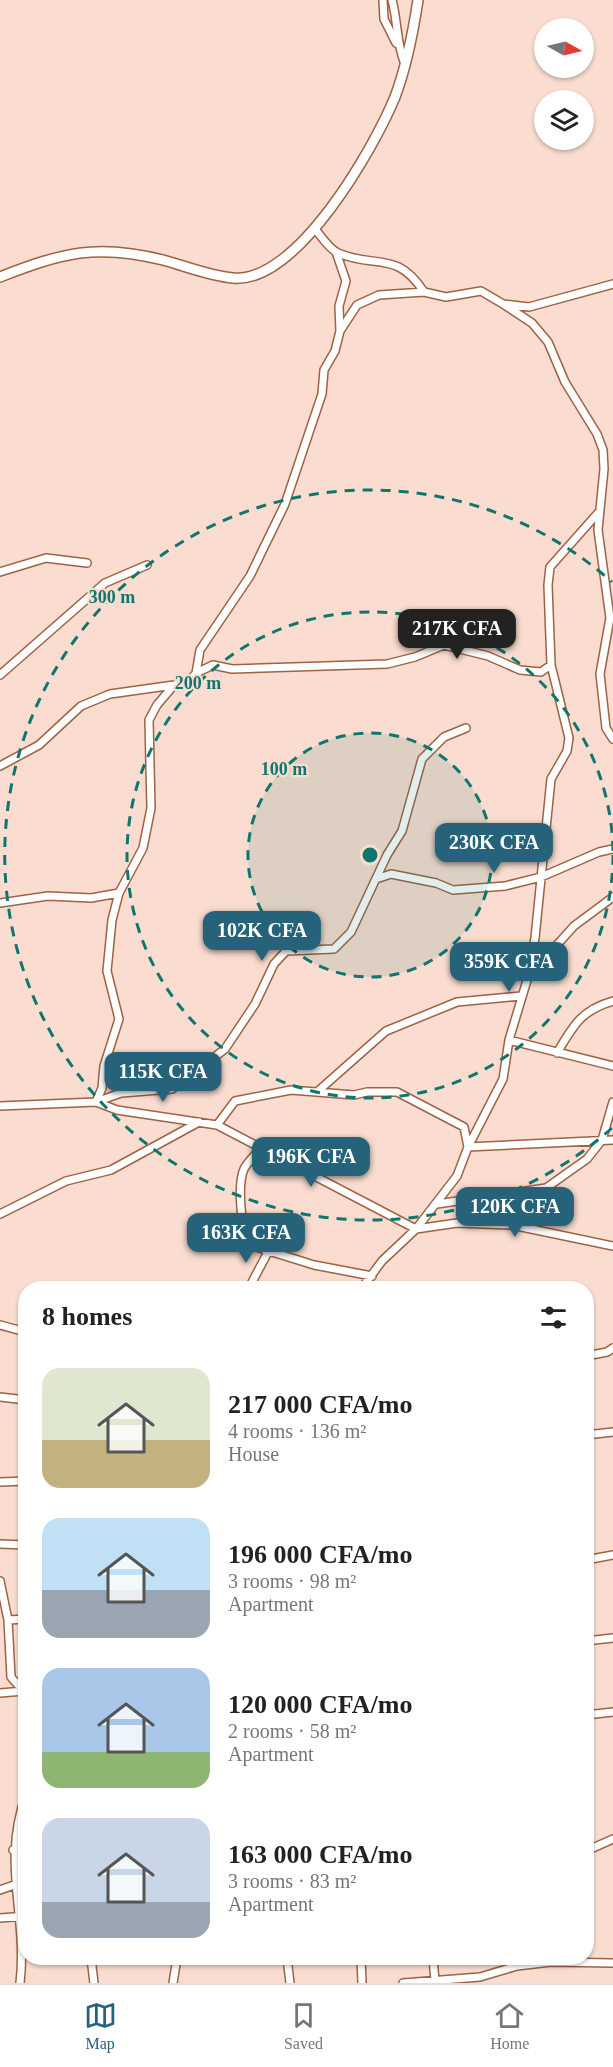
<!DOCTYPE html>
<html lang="en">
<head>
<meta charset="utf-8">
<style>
	body { margin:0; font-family:"Times New Roman",serif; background:#f6f6f6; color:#222; height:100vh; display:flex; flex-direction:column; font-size:22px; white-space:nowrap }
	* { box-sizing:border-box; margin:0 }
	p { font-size:20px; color:#767676 }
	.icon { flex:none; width:33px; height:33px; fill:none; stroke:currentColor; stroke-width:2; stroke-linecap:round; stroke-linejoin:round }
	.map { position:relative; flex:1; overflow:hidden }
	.details { position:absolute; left:18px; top:1281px; width:576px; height:684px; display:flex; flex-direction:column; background:#fff; border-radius:24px; box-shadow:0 2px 4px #0004 }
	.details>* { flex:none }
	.needle { width:39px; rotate:98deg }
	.controls { position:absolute; left:534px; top:18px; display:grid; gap:12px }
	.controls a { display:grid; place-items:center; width:60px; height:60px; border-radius:50%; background:#fff; box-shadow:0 2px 4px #0004; font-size:30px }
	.price { position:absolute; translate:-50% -51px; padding:0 14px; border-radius:12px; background:#26637a; color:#fff; font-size:20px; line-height:39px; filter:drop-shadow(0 2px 3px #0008) }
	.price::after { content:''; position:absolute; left:50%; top:36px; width:18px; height:14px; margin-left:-9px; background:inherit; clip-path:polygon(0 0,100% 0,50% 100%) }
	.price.active { background:#222; color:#fff }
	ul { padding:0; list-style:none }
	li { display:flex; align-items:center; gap:18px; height:150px; padding:0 24px }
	li span { display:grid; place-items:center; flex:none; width:168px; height:120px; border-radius:18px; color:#555 }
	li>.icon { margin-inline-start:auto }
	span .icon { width:72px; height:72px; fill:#fffc; stroke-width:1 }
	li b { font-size:26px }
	h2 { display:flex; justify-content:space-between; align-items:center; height:72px; padding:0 24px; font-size:26px }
	.tab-bar { display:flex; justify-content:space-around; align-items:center; height:84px; border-top:2px solid #e0e0e0; background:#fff; font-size:16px; color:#767676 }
	.tab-bar a { display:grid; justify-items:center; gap:3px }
	.tab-bar .active { color:#26637a }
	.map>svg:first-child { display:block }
</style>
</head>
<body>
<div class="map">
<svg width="613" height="1983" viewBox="0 0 613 1983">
	<rect width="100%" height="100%" fill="#faddd0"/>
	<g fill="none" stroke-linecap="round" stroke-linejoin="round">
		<defs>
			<path id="street" d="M 383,0 L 384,19 L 396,43
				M 392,0 C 398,22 396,43 405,64
				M 315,229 C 321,236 329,249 338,253 C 376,269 397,250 424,292 L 446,297 L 481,291 L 503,304 L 529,307 L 613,284
				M 503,304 L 532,323 L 548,342 L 565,382 L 597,434 L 603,450 L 604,469 L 598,530 L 610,618 L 600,674 L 606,728 L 613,739
				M 340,331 L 357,305 L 379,295 L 424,292
				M 0,572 L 46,558 L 87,563
				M 196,673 L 213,665 L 232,669 L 387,664 L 415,657 L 444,645 L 488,656 L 520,670 L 541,672 L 551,665
				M 0,675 L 105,583 L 147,565
				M 0,766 L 39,745 L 81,706 L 110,694 L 174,685
				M 379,878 L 391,874 L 436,883 L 453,890 L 505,886 L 541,877 L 599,852 L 613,849
				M 0,903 L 48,896 L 91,898 L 119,893
				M 528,977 L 574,926 L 613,897
				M 509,1040 L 613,1066
				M 557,1053 C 573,1026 581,1010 613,1001
				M 317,1092 L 386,1031 L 457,1002 L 521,996
				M 96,1102 L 102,1088 L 104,1066 L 119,1019 L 107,971 L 112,920 L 119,893 L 143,848 L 151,808 L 149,720 L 157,705 L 174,685 L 188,683 L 196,673 L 200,650 L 250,576 L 285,504 L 322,394 L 324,370 L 335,351 L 340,331 L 339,306 L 346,281 L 336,252
				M 96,1102 L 121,1093 L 172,1089 L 225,1049 L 255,1004 L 274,964 L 286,951 L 334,949 L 351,932 L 387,855 L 402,831 L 422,759 L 444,737 L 466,728
				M 0,1106 L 96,1102 L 117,1110 L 217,1125 L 235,1101 L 291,1090 L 354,1095 L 367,1092 L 397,1092 L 464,1127 L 468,1147 L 613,1140
				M 217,1125 L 416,1229 L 457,1223 L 512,1225 L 613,1246
				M 262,1146 C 257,1154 248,1161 244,1169 C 237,1185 241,1231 250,1245 L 314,1265 L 372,1276
				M 437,1204 L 546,1188 L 587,1159 L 602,1140 L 613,1102
				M 0,1214 L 66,1181 L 111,1170 L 199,1122
				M 249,1288 L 268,1252
				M 362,1288 L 382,1261 L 416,1229 L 457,1176 L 468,1147 L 503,1079 L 509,1040 L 528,977 L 535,938 L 551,779 L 567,751 L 569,738 L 551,665 L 548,585 L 550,567 L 598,513
				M 0,1325 L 26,1332
				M 586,1356 L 607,1352 L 613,1348
				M 0,1397 L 26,1400
				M 586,1435 L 613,1432
				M 0,1482 L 26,1481
				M 0,1544 L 26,1545
				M 586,1560 L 613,1555
				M 0,1581 L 8,1620 L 11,1677 L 26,1694
				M 8,1620 L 26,1619
				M 586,1641 L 613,1638
				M 0,1693 L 24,1691
				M 586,1715 L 613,1712
				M 13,1850 L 26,1849
				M 586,1851 L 613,1839
				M 0,1890 L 14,1885
				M 0,1918 L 26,1916
				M 91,1958 L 94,1983
				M 287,1958 L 290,1983
				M 361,1958 L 362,1983
				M 433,1958 L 435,1981
				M 20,1983 C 28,1916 1,1863 26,1795
				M 173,1983 L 177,1958
				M 403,1983 L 480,1977 L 517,1966 L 551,1962 L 613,1963"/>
			<path id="secondary" d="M 0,277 C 62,253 96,243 163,260 C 185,266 210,276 233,278 C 297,284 374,148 395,97 C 407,65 413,33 418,0"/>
		</defs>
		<use href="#street" stroke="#9f6243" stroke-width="10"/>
		<use href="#secondary" stroke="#9f6243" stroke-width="12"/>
		<use href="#street" stroke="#fff" stroke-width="7"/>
		<use href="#secondary" stroke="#fff" stroke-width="9"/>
	</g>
	<circle cx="370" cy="855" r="122" fill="#0f766e" fill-opacity=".12"/>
	<g fill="none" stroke="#0f766e" stroke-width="3" stroke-dasharray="10 8">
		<circle cx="370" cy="855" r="122"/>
		<circle cx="370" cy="855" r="243"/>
		<path d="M612 1128A365 365 0 1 1 612 582"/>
	</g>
	<circle cx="370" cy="855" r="9" fill="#0f766e" stroke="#faddd0" stroke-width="3"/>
	<g font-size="18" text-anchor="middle" font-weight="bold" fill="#0f766e" stroke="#faddd0" stroke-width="4.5" stroke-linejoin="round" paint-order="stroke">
		<text x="112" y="603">300 m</text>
		<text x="198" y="689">200 m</text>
		<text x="284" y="775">100 m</text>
	</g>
</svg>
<div class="controls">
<a><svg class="needle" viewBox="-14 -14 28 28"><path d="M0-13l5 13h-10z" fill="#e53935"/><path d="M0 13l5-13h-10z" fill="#767676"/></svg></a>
<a><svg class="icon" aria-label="layers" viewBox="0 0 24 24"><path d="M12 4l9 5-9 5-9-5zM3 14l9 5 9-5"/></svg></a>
</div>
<b class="price active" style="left:457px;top:660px">217K CFA</b>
<b class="price" style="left:494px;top:874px">230K CFA</b>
<b class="price" style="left:262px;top:962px">102K CFA</b>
<b class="price" style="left:509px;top:993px">359K CFA</b>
<b class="price" style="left:163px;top:1103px">115K CFA</b>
<b class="price" style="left:311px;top:1188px">196K CFA</b>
<b class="price" style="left:515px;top:1238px">120K CFA</b>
<b class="price" style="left:246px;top:1264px">163K CFA</b>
<section class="details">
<h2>8 homes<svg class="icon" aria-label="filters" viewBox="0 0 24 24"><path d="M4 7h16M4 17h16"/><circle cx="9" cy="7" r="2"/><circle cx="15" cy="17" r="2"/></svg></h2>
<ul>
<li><span style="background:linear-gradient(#dfe7d0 60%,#c2b280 0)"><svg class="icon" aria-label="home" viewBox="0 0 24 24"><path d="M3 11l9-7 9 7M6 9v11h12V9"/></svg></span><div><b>217 000 CFA/mo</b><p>4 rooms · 136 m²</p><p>House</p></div></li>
<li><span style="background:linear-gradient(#bfe0f5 60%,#9aa5b1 0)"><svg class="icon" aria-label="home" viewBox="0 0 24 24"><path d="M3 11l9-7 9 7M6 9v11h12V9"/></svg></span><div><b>196 000 CFA/mo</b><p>3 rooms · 98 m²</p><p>Apartment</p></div></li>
<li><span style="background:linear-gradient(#a9c7e8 70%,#8fb573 0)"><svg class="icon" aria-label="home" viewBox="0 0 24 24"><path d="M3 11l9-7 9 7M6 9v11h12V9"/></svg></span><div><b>120 000 CFA/mo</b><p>2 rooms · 58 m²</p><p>Apartment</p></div></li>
<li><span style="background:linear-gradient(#c9d6e8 70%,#9aa5b1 0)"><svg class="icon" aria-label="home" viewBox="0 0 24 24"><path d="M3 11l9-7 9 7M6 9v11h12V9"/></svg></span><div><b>163 000 CFA/mo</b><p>3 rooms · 83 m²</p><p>Apartment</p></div></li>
</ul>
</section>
</div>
<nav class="tab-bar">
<a class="active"><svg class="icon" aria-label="map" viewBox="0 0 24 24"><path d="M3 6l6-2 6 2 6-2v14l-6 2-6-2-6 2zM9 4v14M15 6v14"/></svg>Map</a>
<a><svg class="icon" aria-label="saved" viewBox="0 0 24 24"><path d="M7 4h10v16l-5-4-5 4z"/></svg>Saved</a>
<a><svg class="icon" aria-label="home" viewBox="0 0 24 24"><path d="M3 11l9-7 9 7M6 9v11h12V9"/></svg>Home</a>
</nav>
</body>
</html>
